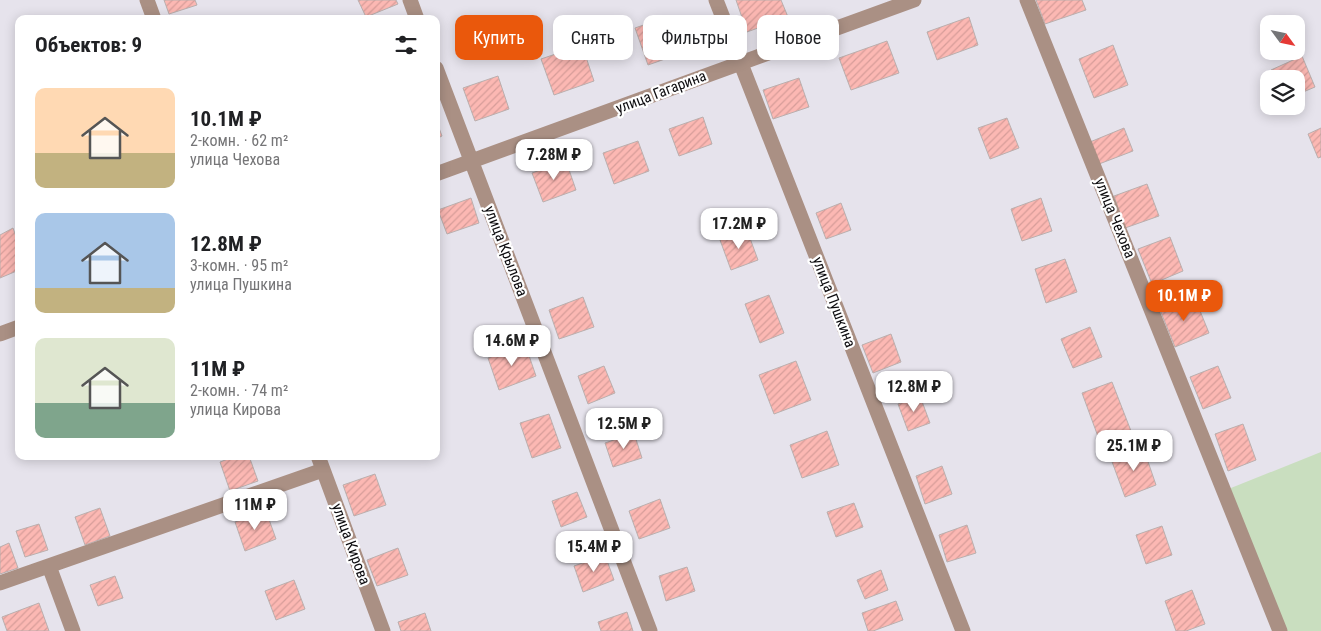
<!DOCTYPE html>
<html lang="ru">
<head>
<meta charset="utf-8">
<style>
	body { margin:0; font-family:"Roboto Condensed",sans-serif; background:#f2f2f2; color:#202124; height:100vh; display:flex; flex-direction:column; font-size:19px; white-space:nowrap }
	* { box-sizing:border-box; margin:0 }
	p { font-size:16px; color:#757577 }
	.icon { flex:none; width:28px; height:28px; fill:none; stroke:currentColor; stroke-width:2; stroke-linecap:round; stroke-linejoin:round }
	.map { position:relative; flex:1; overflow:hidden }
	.sheet { position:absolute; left:15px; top:15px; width:425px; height:445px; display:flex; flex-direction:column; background:#fff; border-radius:10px; box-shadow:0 2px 12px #0003 }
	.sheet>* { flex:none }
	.top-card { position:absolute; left:455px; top:15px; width:475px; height:45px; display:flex; gap:10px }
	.needle { width:32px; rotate:123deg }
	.tools { position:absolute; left:1260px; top:15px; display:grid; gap:10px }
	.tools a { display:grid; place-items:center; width:45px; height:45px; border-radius:10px; background:#fff; box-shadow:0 2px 12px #0003; font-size:25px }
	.price { position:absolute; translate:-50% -42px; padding:0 11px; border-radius:10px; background:#fff; color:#222; font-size:16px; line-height:32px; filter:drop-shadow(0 1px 2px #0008) }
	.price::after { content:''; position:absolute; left:50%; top:30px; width:15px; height:11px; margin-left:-8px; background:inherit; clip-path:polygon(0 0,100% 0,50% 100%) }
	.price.active { background:#ea580c; color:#fff }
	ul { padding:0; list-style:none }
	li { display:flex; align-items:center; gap:15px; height:125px; padding:0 20px }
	li span { display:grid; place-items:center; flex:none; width:140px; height:100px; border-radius:10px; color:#555 }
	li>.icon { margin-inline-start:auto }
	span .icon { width:60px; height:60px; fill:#fffc; stroke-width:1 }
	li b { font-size:21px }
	h2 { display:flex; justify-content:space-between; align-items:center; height:60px; padding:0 20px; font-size:21px }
	.chip { padding:0 18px; border-radius:10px; background:#fff; box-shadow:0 2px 12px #0003; font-size:18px; line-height:45px }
	.chip.active { background:#ea580c; color:#fff }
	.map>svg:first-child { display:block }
</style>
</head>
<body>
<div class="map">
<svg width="1321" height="631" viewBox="0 0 1321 631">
	<defs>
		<pattern id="building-hatch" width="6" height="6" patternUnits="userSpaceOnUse" patternTransform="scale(1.25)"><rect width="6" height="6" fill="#fcb8b3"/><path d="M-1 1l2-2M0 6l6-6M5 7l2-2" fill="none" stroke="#d79d99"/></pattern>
	</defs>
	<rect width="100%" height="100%" fill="#e6e3ec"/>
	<path fill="#c9debf" d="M 1321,452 L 1321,631 L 1282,631 L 1226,490 Z"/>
	<path fill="url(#building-hatch)" stroke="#baafae" d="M 164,0 L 195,0 L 197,5 L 169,14 Z
		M 358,0 L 396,0 L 398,4 L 366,17 Z
		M 736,0 L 781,0 L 788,17 L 747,32 Z
		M 1036,0 L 1082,0 L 1086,10 L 1045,24 Z
		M 669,16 L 682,53 L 648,65 L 635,28 Z
		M 969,17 L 978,45 L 937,60 L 927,32 Z
		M 887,41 L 899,73 L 851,90 L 839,58 Z
		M 582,45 L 594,81 L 554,95 L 541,59 Z
		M 1113,45 L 1128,85 L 1094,98 L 1079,59 Z
		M 1302,56 L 1315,87 L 1296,95 L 1296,79 L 1275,79 L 1271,70 Z
		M 498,76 L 509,109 L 475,121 L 463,88 Z
		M 799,78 L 809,107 L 773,119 L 763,90 Z
		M 703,117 L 712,144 L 679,156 L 669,129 Z
		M 1007,118 L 1019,148 L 990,159 L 978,128 Z
		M 436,120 L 442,136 L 436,139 Z
		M 1124,128 L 1133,151 L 1099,164 L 1090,142 Z
		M 1321,128 L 1321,157 L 1318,158 L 1308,134 Z
		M 638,141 L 649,171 L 614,184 L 603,153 Z
		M 566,161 L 576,190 L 543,202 L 532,173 Z
		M 1147,184 L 1159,216 L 1125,228 L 1114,196 Z
		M 471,198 L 479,223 L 447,234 L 438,210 Z
		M 1041,198 L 1052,231 L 1022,241 L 1011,209 Z
		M 841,203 L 851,230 L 826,239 L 816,213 Z
		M 13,228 L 19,245 L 19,270 L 0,278 L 0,235 Z
		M 747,230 L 758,260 L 731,270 L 720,240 Z
		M 1170,237 L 1183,271 L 1152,284 L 1138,249 Z
		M 1065,259 L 1077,292 L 1046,303 L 1035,269 Z
		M 769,295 L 784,333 L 760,343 L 745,304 Z
		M 1194,296 L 1209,333 L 1175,347 L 1160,310 Z
		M 583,297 L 594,327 L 559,339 L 549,310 Z
		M 1090,327 L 1102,357 L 1073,368 L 1061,339 Z
		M 891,334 L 901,362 L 873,373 L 862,345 Z
		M 525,344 L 536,376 L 499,390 L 488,358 Z
		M 796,361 L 811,400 L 774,414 L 759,375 Z
		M 604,366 L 615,393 L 588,404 L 578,376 Z
		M 1218,366 L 1231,398 L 1203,409 L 1190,377 Z
		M 1112,382 L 1131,431 L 1100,442 L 1082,393 Z
		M 920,396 L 930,423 L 908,431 L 898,404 Z
		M 549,414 L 561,448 L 532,458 L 520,423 Z
		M 1243,424 L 1256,460 L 1228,471 L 1215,434 Z
		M 827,431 L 839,465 L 802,478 L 790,445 Z
		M 634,433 L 642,458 L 613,467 L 605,443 Z
		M 1143,447 L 1156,485 L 1125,497 L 1111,459 Z
		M 236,456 L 249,456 L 258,481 L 230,491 L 220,462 Z
		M 942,466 L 952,494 L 925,504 L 916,476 Z
		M 375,474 L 386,505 L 354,516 L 343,485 Z
		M 577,492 L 587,517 L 561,527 L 552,501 Z
		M 660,499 L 670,528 L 639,539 L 629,511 Z
		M 854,503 L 863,527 L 836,537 L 827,512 Z
		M 100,508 L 110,536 L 85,545 L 75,517 Z
		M 266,511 L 276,539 L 245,551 L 235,522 Z
		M 39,524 L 48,550 L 25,557 L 16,531 Z
		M 967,525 L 976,553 L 947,562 L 939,535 Z
		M 1162,526 L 1172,555 L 1146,564 L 1136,535 Z
		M 9,543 L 18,568 L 0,574 L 0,547 Z
		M 398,548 L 408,575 L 377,586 L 367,560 Z
		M 605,555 L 614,580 L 583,592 L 574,566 Z
		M 687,567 L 695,591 L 666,601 L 659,576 Z
		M 881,570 L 888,590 L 865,599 L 857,580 Z
		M 115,576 L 123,598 L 98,606 L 90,585 Z
		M 294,580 L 305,609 L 276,620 L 265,591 Z
		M 1192,590 L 1205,624 L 1186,631 L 1176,631 L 1165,601 Z
		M 896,601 L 903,620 L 873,631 L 868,631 L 862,613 Z
		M 39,603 L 49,631 L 7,631 L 2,617 Z
		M 627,612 L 633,631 L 601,631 L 598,622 Z
		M 425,613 L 431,631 L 401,631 L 398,622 Z"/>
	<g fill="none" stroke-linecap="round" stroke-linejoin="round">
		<path stroke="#aa9084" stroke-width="15" d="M 147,0 L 154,19
			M 410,0 L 417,19
			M 716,0 L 963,631
			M 1027,0 L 1280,631
			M 436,68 L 650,631
			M 436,174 L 914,0
			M 0,334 L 19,327
			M 318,456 L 383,631
			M 49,566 L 73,631
			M 0,583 L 323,470"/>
	</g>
	<g text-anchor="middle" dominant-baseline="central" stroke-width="4.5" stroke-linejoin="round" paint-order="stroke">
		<g font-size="15" fill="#0c0b0e" stroke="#fff">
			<text transform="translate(661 92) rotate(-21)">улица Гагарина</text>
			<text transform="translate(1115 218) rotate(68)">улица Чехова</text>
			<text transform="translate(506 251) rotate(69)">улица Крылова</text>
			<text transform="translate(834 302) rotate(69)">улица Пушкина</text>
			<text transform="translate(351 544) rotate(70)">улица Кирова</text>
		</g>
	</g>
</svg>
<div class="tools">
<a><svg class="needle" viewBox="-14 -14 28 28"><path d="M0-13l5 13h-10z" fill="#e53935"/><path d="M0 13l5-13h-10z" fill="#757577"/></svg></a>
<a><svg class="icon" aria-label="layers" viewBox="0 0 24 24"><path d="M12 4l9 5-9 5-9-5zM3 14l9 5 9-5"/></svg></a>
</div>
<b class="price" style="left:554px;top:181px">7.28M ₽</b>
<b class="price" style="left:739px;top:250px">17.2M ₽</b>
<b class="price active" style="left:1184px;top:322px">10.1M ₽</b>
<b class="price" style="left:512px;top:367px">14.6M ₽</b>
<b class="price" style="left:914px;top:413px">12.8M ₽</b>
<b class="price" style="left:624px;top:450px">12.5M ₽</b>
<b class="price" style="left:1134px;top:472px">25.1M ₽</b>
<b class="price" style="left:255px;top:531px">11M ₽</b>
<b class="price" style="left:594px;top:573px">15.4M ₽</b>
<div class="top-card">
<a class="chip active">Купить</a>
<a class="chip">Снять</a>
<a class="chip">Фильтры</a>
<a class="chip">Новое</a>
</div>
<section class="sheet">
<h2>Объектов: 9<svg class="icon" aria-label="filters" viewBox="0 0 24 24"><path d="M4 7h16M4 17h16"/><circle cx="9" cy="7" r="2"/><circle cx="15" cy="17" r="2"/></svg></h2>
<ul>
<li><span style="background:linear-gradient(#ffd9b3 65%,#c2b280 0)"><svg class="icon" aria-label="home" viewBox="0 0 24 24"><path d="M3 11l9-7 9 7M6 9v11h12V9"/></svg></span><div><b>10.1M ₽</b><p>2-комн. · 62 m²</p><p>улица Чехова</p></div></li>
<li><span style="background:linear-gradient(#a9c7e8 75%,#c2b280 0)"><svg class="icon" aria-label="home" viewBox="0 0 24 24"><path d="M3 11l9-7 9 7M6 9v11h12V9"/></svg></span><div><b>12.8M ₽</b><p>3-комн. · 95 m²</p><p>улица Пушкина</p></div></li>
<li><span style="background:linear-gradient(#dfe7d0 65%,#7fa58c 0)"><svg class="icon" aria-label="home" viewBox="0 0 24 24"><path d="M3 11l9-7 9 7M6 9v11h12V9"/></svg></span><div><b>11M ₽</b><p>2-комн. · 74 m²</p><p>улица Кирова</p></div></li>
</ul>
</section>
</div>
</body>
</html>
